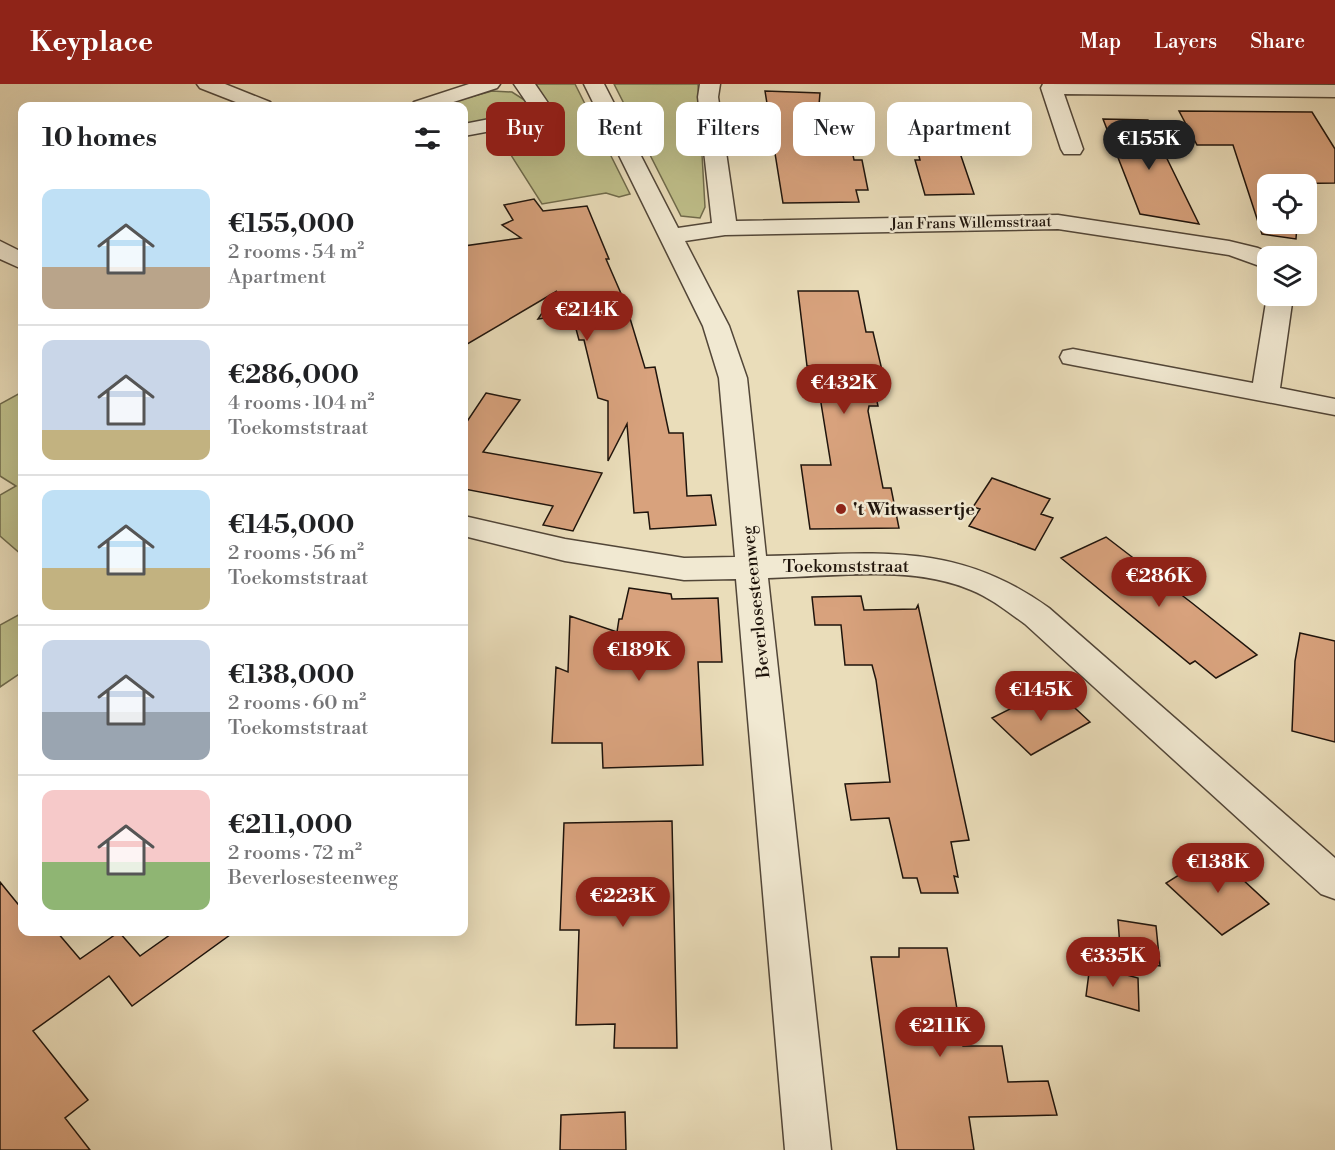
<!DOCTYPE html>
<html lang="en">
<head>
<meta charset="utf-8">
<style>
	body { margin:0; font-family:"Libre Bodoni",serif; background:#f2f2f2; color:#202124; height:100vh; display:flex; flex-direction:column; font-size:22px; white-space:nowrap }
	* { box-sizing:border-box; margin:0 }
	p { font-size:20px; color:#757577 }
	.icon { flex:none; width:33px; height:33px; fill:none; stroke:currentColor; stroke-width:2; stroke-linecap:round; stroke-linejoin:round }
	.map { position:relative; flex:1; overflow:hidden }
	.details { position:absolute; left:18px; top:18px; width:450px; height:834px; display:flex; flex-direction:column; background:#fff; border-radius:12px; box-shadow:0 6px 24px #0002 }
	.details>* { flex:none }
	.banner { position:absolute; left:486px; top:18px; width:570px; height:54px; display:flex; gap:12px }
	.controls { position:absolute; left:1257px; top:90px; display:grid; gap:12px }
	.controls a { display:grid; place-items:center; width:60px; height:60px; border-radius:12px; background:#fff; box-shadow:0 6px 24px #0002; font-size:30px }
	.price { position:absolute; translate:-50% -51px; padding:0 14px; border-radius:21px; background:#8f2418; color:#fff; font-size:20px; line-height:39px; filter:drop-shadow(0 2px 3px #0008) }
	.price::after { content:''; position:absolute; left:50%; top:36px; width:18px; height:14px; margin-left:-9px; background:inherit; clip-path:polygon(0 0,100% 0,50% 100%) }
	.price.selected { background:#222; color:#fff }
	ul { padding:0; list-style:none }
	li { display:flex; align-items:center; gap:18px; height:150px; padding:0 24px }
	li+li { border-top:2px solid #e0e0e0 }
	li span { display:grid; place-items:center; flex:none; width:168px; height:120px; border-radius:12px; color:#555 }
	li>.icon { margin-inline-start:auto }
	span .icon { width:72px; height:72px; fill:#fffc; stroke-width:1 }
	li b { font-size:26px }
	h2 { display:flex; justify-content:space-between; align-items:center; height:72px; padding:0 24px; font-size:26px }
	.tag { padding:0 21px; border-radius:12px; background:#fff; box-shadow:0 6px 24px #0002; font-size:21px; line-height:54px }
	.tag.selected { background:#8f2418; color:#fff }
	header { display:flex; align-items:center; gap:36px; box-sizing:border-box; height:84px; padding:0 30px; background:#8f2418; color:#fff }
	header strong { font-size:28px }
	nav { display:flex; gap:33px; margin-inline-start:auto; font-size:21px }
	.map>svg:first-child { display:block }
</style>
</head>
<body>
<header>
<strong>Keyplace</strong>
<nav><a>Map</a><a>Layers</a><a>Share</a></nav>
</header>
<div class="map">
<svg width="1335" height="1066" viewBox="0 0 1335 1066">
	<rect width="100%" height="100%" fill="#eaddba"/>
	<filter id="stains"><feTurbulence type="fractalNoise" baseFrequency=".00333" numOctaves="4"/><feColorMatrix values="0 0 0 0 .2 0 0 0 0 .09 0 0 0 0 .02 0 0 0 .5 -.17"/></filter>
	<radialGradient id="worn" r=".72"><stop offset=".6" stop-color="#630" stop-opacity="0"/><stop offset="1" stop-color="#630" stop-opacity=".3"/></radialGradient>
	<path fill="#bfbf8a" stroke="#6f6a4b" stroke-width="1.5" d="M 535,0 L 575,0 L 630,110 L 619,113 L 606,109 L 542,120 L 495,46 L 534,39 L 550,34 L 553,26 Z
		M 614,0 L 698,0 L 705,123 L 700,134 L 681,132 Z
		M 492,7 L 512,8 L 526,17 L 525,25 L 506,35 L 464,42 L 464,22 L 438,22 Z
		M 22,308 L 22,471 L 0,452 L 0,411 L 16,402 L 0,392 L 0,320 Z
		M 22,529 L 22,588 L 0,603 L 0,541 Z"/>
	<path fill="#d8a27d" stroke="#1f140c" stroke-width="1.5" d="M 765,7 L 820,9 L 818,33 L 845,33 L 854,76 L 862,76 L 868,106 L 856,106 L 859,118 L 783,119 Z
		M 907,25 L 945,25 L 974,110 L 925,111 L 915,76 L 920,76 Z
		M 1179,27 L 1312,28 L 1335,65 L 1335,99 L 1268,100 L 1268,140 L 1297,140 L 1296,155 L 1262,150 L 1233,61 L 1197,61 Z
		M 1103,35 L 1148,36 L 1199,140 L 1140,130 Z
		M 534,115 L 543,127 L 587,122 L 609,175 L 606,175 L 626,221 L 645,284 L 655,283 L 669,349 L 683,349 L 687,412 L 711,411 L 716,441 L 650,445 L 648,428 L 634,429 L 627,340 L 608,377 L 608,317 L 598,314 L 584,256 L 579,256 L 572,230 L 538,235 L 557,207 L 464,262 L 464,162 L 521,154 L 502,141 L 513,136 L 504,121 Z
		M 798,207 L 858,207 L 866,248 L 873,248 L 885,299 L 873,299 L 878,322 L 869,322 L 868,327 L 883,404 L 891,404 L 899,444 L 810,445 L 801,381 L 831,381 L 815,282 L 807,282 Z
		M 486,309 L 520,316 L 483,368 L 602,389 L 573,447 L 543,441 L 553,422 L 464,405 L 464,342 Z
		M 992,394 L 1050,415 L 1041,430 L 1053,434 L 1035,466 L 969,442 L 980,425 L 973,423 Z
		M 1106,453 L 1192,519 L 1257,571 L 1216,594 L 1195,577 L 1190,580 L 1061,474 Z
		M 629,504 L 671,510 L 672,515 L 718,514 L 722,578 L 698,578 L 703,681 L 603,684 L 602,659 L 552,659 L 556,583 L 568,588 L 570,532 L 617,548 L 619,535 L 622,535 Z
		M 861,512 L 864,526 L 916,525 L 918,521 L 969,756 L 951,758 L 958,793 L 954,792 L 958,809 L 921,809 L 917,794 L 903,794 L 889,734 L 851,736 L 845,700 L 890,698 L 876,596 L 872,581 L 845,581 L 841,541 L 815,541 L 812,513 Z
		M 1300,549 L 1335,557 L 1335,658 L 1292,647 L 1295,577 Z
		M 1046,607 L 1057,617 L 1063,613 L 1090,638 L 1031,671 L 992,634 Z
		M 672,737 L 677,964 L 614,964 L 615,940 L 576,941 L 579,846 L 560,846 L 564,739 Z
		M 1214,769 L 1269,820 L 1222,851 L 1166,799 Z
		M 0,798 L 22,825 L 22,848 L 57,848 L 80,875 L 119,848 L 140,872 L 174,848 L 234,848 L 132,922 L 109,892 L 33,947 L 88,1016 L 65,1034 L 90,1066 L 0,1066 Z
		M 1118,836 L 1156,842 L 1160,882 L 1121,877 Z
		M 899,864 L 947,864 L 963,962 L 1002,962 L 1008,998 L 1048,997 L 1057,1031 L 969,1033 L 974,1066 L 897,1066 L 871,873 L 899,873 Z
		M 1090,881 L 1138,894 L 1139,927 L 1086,912 Z
		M 625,1028 L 626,1066 L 560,1066 L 561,1031 Z"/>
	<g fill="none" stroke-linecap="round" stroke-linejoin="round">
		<defs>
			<path id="minor" d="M 197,0 L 225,0 L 270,18 L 274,22 L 246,22 L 200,4 Z
				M 469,0 L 500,0 L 497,4 L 441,22 L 410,22 L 414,18 Z
				M 514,0 L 535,0 L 548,19 L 543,32 L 528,40 L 464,52 L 464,40 L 521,29 L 526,25 L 527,19 Z
				M 584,0 L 604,0 L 678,144 L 712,139 L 698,13 L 700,0 L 720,0 L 718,13 L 736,137 L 1058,131 L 1229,157 L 1258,164 L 1276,172 L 1268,172 L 1268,185 L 1229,171 L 1058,145 L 725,151 L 685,157 L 729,242 L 747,294 L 766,472 C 875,470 955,456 1049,524 L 1335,774 L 1335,815 L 1321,810 L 1025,540 C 1008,528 991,514 971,506 C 909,480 834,493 768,494 L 831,1066 L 785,1066 L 736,495 L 684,496 L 565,477 L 464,452 L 464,432 L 565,455 L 684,474 L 735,473 L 719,294 L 703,242 Z
				M 1043,0 L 1335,1 L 1335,13 L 1064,10 L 1083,65 L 1080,70 L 1064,70 L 1061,65 L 1041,4 Z
				M 0,157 L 22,168 L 22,185 L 0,175 Z
				M 1267,212 L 1293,212 L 1280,304 L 1335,315 L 1335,331 L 1073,281 L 1063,279 L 1060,273 L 1063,267 L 1073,265 L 1253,299 Z"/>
		</defs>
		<use href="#minor" stroke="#524638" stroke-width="3"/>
		<use href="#minor" fill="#f1e9d2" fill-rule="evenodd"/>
	</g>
	<circle fill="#8f2418" stroke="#f1e9d2" stroke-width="2" cx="841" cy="425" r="6"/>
	<g text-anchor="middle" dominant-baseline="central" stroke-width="5" stroke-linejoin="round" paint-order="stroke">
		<g font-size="15" fill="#1f140c" stroke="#f1e9d2">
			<text transform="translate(971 139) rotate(-1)">Jan Frans Willemsstraat</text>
		</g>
		<g font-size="18" font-weight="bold" fill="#1f140c" stroke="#f1e9d2" text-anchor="start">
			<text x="853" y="425">'t Witwassertje</text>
		</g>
		<g font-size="18" fill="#1f140c" stroke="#f1e9d2">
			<text x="846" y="482">Toekomststraat</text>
			<text transform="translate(756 518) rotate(-96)">Beverlosesteenweg</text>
		</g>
	</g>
	<rect width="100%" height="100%" filter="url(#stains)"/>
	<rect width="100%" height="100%" fill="url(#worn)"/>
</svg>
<div class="controls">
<a><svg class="icon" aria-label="locate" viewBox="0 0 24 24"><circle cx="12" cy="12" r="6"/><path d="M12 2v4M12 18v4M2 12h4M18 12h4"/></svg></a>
<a><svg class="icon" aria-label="layers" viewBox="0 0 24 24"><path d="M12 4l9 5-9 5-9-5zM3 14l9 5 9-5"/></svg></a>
</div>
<b class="price selected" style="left:1149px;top:87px">€155K</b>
<b class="price" style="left:587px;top:258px">€214K</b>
<b class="price" style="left:844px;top:331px">€432K</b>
<b class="price" style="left:1159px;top:524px">€286K</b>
<b class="price" style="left:639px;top:598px">€189K</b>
<b class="price" style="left:1041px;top:638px">€145K</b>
<b class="price" style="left:1218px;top:810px">€138K</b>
<b class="price" style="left:623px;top:844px">€223K</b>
<b class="price" style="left:1113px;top:904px">€335K</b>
<b class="price" style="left:940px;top:974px">€211K</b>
<div class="banner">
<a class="tag selected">Buy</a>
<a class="tag">Rent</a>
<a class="tag">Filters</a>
<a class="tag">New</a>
<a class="tag">Apartment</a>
</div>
<section class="details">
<h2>10 homes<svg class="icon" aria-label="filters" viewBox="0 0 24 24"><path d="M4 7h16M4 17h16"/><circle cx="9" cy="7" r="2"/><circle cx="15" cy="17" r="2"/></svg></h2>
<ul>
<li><span style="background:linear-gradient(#bfe0f5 65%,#b9a48a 0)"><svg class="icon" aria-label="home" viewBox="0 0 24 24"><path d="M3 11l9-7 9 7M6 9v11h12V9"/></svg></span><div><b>€155,000</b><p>2 rooms · 54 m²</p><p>Apartment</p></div></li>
<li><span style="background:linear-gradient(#c9d6e8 75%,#c2b280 0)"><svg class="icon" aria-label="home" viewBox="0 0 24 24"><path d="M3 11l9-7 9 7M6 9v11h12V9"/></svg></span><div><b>€286,000</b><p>4 rooms · 104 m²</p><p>Toekomststraat</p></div></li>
<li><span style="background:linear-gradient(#bfe0f5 65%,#c2b280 0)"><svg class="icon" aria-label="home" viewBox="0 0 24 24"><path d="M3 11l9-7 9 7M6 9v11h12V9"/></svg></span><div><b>€145,000</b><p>2 rooms · 56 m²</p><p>Toekomststraat</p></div></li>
<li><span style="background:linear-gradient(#c9d6e8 60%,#9aa5b1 0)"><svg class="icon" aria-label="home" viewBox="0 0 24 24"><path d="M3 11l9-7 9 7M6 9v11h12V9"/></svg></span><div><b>€138,000</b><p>2 rooms · 60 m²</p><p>Toekomststraat</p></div></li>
<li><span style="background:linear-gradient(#f6c9c9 60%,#8fb573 0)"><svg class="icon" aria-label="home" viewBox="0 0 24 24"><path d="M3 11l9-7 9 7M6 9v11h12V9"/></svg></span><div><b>€211,000</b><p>2 rooms · 72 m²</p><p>Beverlosesteenweg</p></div></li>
</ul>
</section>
</div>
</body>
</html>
